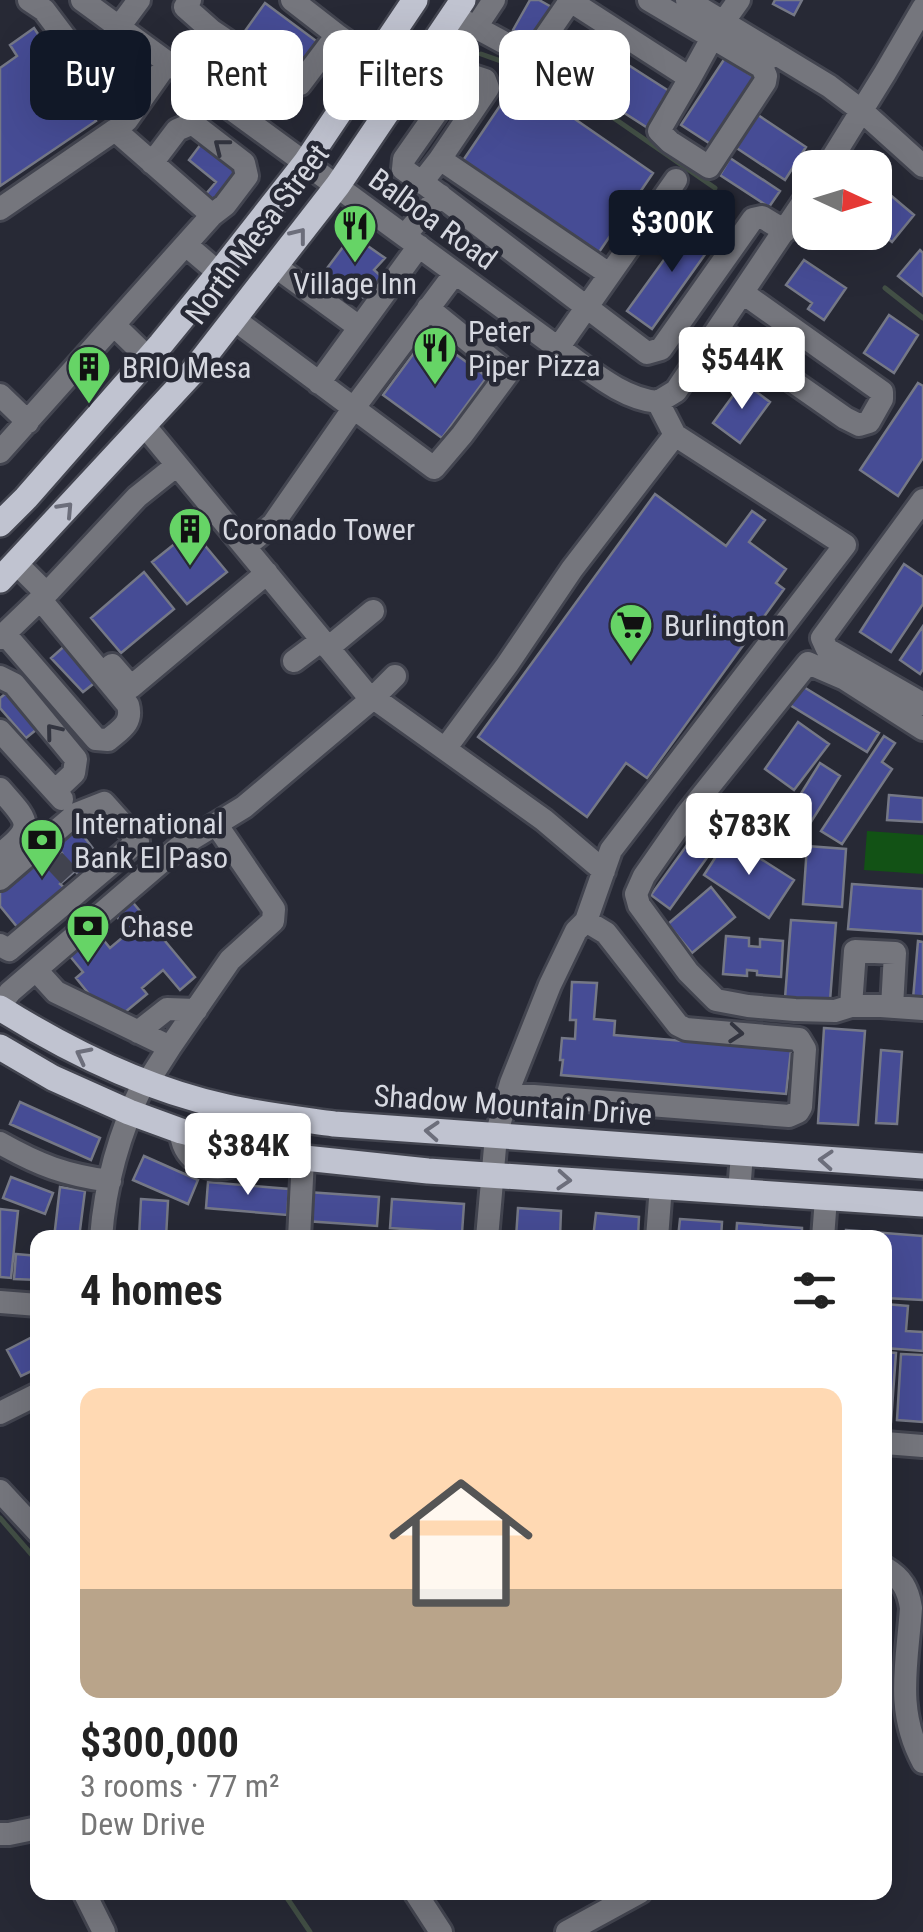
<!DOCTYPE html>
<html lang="en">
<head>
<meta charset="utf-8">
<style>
	body { margin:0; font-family:"Roboto Condensed",sans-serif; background:#f6f6f6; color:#222; height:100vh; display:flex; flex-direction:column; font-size:38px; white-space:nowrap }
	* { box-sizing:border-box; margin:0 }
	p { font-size:32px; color:#767676 }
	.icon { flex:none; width:55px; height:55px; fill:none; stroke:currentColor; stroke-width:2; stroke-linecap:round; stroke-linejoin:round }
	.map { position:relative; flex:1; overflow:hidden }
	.side { position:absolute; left:30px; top:1230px; width:862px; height:670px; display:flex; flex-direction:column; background:#fff; border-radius:20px; box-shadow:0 10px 40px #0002 }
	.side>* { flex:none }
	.guide { position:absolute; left:30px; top:30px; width:865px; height:90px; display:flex; gap:20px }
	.needle { width:65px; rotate:94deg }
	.fabs { position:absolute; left:792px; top:150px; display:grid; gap:20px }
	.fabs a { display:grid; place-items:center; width:100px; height:100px; border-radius:20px; background:#fff; box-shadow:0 10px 40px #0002; font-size:50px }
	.price { position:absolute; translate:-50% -85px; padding:0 22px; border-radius:10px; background:#fff; color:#222; font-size:32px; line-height:65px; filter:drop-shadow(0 2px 5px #0008) }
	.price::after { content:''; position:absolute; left:50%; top:60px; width:30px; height:22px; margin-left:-15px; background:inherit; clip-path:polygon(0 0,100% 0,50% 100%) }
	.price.current { background:#111827; color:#fff }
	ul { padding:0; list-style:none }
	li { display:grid; align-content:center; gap:20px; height:530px; padding:0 50px }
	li+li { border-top:2px solid #e0e0e0 }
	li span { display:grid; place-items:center; height:310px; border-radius:20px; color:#555 }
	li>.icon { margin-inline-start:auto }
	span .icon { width:180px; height:180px; fill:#fffc; stroke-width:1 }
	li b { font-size:42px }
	h2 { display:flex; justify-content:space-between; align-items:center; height:120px; padding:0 50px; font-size:42px }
	.pill { padding:0 35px; border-radius:20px; background:#fff; box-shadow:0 10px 40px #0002; font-size:35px; line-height:90px }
	.pill.current { background:#111827; color:#fff }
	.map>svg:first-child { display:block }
</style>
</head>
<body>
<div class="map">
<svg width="923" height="1932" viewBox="0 0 923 1932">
	<rect width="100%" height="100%" fill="#272935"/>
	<path fill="#125215" d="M 867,831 L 923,835 L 923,874 L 864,870 Z"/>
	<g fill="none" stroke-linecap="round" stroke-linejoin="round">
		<path stroke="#424f45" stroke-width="5" d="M 481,54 L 563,83 L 715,188
			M 885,288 L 923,318
			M 0,1518 L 38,1562
			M 283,1892 L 310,1932"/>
	</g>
	<path fill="#464c95" stroke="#757886" stroke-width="2.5" d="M 530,0 L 539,0 L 555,9 L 536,44 L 513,30 Z
		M 775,0 L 802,0 L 794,15 L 773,4 Z
		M 265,3 L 323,46 L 303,76 L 281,57 L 276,62 L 255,47 L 259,42 L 245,31 Z
		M 34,28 L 96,121 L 0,186 L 0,68 L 17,56 L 10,45 Z
		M 567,34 L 618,67 L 622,61 L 669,91 L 662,101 L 670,107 L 654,132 L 548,64 Z
		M 725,58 L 755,78 L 712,145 L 681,125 Z
		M 512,88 L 547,112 L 553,104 L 653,173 L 595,258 L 460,165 Z
		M 758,115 L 806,147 L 785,180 L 735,147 Z
		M 204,140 L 243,171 L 220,207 L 205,195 L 216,182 L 189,160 Z
		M 730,158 L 780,191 L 769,207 L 720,175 Z
		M 882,188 L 914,215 L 892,242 L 875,228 L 875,197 Z
		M 692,221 L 716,239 L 652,329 L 627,311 Z
		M 352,235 L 385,258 L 374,270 L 382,277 L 365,299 L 325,271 Z
		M 920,250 L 923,253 L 923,296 L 898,276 Z
		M 804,260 L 846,288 L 824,320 L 808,309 L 812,303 L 786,285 Z
		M 889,315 L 918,335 L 894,373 L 864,353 Z
		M 428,334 L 487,377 L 442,438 L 383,395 Z
		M 743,382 L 770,402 L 740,443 L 713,423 Z
		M 918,383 L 923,386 L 923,458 L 898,496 L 860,470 Z
		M 655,494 L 726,546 L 752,511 L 765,520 L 749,542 L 786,569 L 776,583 L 784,589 L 647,778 L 626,763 L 587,817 L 478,737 Z
		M 192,530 L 227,572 L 187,604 L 152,562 Z
		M 904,564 L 923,577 L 923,604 L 891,652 L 860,632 Z
		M 144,572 L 174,609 L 121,653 L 91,618 Z
		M 923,626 L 923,669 L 920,674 L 900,660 Z
		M 69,642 L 102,677 L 83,692 L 51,658 Z
		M 802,686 L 879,733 L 867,752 L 790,705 Z
		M 10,690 L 42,725 L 26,738 L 0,708 L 0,698 Z
		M 798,722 L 829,744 L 794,790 L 765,769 Z
		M 884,736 L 895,743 L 882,762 L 892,769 L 842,844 L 821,831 Z
		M 820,763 L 840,776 L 792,852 L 772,840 Z
		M 889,795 L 923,798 L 923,822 L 887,820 Z
		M 705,820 L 724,834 L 670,909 L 651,895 Z
		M 75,825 L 105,864 L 84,881 L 75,871 L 60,884 L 66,889 L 18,928 L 0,906 L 0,892 L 42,861 L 46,866 L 62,853 L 54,844 Z
		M 728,838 L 794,880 L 769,918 L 704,875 Z
		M 807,846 L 846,849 L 842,907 L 803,904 Z
		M 852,884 L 923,889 L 923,934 L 848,929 Z
		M 711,887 L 735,917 L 692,953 L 668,924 Z
		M 130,899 L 195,977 L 180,990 L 163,970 L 142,988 L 147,994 L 124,1013 L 93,999 L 76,978 L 83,972 L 69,955 L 97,932 L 110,948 L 129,932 L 114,913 Z
		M 791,920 L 836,923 L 830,1001 L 785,998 Z
		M 726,936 L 749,938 L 749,946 L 760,947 L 760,939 L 783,941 L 781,977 L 757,975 L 757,971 L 747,970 L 747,976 L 723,974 Z
		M 918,941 L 923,942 L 923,1000 L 913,999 Z
		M 572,982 L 597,983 L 594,1019 L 615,1021 L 614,1035 L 791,1050 L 786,1094 L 561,1075 L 563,1060 L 560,1060 L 562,1038 L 575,1039 L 576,1020 L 570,1020 Z
		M 824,1028 L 865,1031 L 858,1125 L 818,1123 Z
		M 881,1050 L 902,1052 L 897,1124 L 876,1123 Z
		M 20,1102 L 100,1138 L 91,1160 L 10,1124 Z
		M 144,1156 L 198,1180 L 188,1204 L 133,1180 Z
		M 11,1177 L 53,1193 L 45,1214 L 3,1198 Z
		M 208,1182 L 289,1189 L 287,1215 L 206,1208 Z
		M 60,1187 L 85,1191 L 79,1238 L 54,1238 Z
		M 307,1192 L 379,1197 L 377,1226 L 305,1221 Z
		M 141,1199 L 168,1201 L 166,1238 L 139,1238 Z
		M 392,1199 L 464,1204 L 462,1233 L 390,1228 Z
		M 518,1208 L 561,1211 L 560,1238 L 516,1238 Z
		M 0,1209 L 18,1211 L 11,1278 L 0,1277 Z
		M 596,1213 L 639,1217 L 638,1238 L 593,1238 Z
		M 680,1219 L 722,1222 L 721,1238 L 678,1238 Z
		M 737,1223 L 802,1228 L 802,1238 L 736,1238 Z
		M 846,1230 L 923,1236 L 923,1300 L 885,1298 L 885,1238 L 846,1238 Z
		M 16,1254 L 38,1256 L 38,1280 L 14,1279 Z
		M 885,1304 L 908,1306 L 906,1331 L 923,1332 L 923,1351 L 885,1348 Z
		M 38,1334 L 38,1368 L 21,1376 L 7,1350 Z
		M 885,1352 L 896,1353 L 891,1422 L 885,1421 Z
		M 901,1354 L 923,1355 L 923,1422 L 897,1420 Z"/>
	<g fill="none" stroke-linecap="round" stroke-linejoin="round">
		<path stroke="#41434f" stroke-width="22" stroke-dasharray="22 11" stroke-linecap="butt" d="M 54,860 L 69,876"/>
		<defs>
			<path id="minor" d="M 29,0 L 44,10 L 127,120
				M 82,0 L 558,348 C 588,368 621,399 658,402
				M 190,0 L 185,7 L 211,30
				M 569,0 L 690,78 L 712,38 L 739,0
				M 649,0 L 762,67
				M 687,0 L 829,86 L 862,111 L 923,166
				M 453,15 L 516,49 C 525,52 529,54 537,49 L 570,1
				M 119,27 L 139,0
				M 476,27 L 494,0
				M 337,35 L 374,61
				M 421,62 L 446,78 L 473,76 L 485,80 L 488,88 L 440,159 L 609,274
				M 179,70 L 211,30 L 292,85 L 300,84 L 337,35 L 292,0
				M 690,78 L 659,131 L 670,142 L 709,167 L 765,82 L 766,76 L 762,67 L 772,51
				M 119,127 L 127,120 L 168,62
				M 440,159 L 422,182 L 647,353 L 661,349 L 753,219 L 762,217 L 785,231
				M 152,163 L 177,130 L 191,124 L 196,126 L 244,163 L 247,176 L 225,205 L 212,215
				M 826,168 L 885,73 L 923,8
				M 424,184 L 403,169 L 404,159 L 451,92 L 446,78
				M 0,209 L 115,130 L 212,215 L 0,452
				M 405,235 L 440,195
				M 186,245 L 219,273
				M 275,266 L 359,327
				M 234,319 L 434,468 L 462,435 L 508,373 L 428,308
				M 114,325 L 148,358
				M 718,329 L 845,418 L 859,425 L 869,422 L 882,399 L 882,392 L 743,293
				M 558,348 L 676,180
				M 319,383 L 419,246
				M 0,395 L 28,422
				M 658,402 L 676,391 L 810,192
				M 144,425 L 364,691 L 544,820 L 604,871
				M 923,500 L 822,638 L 827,649 L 923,704
				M 245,547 L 273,524 L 353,409 L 455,273
				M 16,563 L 46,593
				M 4,633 L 96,739 L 108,740 C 121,729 133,723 128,705 L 40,599
				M 0,638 L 50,590 L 137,497 L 177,465
				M 328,648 L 373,611
				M 294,661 L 322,640
				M 112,665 L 131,687 L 267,573
				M 0,677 L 14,684 L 76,759 L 74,773 L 55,791
				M 923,729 L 845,679 L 808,663 L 688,813 L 644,876 L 636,894 L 639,905 L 688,972 L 716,1000 L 748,1006 L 795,1010 L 835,1011 L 851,1006 L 881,1006 L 923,1009
				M 0,731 L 62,799
				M 445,749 L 507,665 L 572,569 L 675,435
				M 0,789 C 27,820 38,826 0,854
				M 0,879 L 76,814 L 104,803 L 138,841 L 9,950 L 0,945
				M 36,970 L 56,992 L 170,1047 L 147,1083
				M 0,1005 L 10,992 L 180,846 L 244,807 L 373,698 L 395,676
				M 851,1006 L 855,951 L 895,953 L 892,1007
				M 138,1032 L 167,1009 L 196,1010
				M 170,1047 L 230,960 L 273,921 L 274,909 L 216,824
				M 508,1094 L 789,1116 L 798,1112 L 801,1107 L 805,1049 L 799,1039 L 686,1029 L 678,1025 L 606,933 L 586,921
				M 181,1131 C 181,1156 205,1174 230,1166 C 238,1163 244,1156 250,1150
				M 0,1143 C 39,1165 65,1175 110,1181
				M 739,1192 L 742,1154
				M 101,1238 C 105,1183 120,1131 144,1082
				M 299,1238 L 303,1159
				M 487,1238 L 496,1136 L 511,1083 L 550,985 L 576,931 L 586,921 L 611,850 L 845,545 L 675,435 L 658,402
				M 657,1238 L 661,1186
				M 823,1238 L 826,1198
				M 0,1302 L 38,1305
				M 0,1413 L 38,1394
				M 885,1443 L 923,1446
				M 0,1491 L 38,1532
				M 885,1568 C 902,1578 908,1589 911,1608 C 907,1665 895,1710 923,1762
				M 0,1834 L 9,1834 L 38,1828
				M 84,1892 L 104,1932
				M 415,1892 L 441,1932
				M 567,1932 L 640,1892"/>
			<path id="major" d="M 0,524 L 26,498 L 161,344 L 219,273 L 306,162 L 415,0
				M 0,580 L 191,374 L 338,185 L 463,0
				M 0,1008 C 70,1052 145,1089 227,1107 C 262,1115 298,1119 334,1124 L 923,1166
				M 0,1047 L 53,1078 L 129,1112 L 181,1131 L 276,1155 L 428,1171 L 923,1204"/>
		</defs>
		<use href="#minor" stroke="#434550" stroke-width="28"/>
		<use href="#major" stroke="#434550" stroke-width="30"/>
		<use href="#minor" stroke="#75767d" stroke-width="22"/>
		<use href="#major" stroke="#c0c3d0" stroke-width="25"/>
	</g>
	<defs><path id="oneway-chevron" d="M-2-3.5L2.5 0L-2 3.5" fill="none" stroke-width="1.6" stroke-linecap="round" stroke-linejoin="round" transform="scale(2.5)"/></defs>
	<g stroke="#333540">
		<use href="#oneway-chevron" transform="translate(221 146) rotate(-142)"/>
		<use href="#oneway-chevron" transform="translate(53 731) rotate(-129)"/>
		<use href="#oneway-chevron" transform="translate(736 1033) rotate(5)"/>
	</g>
	<g stroke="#6c6e7b">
		<use href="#oneway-chevron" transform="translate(299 235) rotate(-52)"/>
		<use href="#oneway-chevron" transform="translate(66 509) rotate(-47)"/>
		<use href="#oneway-chevron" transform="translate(83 1055) rotate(-153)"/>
		<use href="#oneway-chevron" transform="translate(432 1131) rotate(-176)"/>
		<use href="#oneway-chevron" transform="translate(826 1160) rotate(-176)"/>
		<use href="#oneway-chevron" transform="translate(564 1180) rotate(4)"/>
	</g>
	<defs>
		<symbol id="restaurant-pin" viewBox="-11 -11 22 30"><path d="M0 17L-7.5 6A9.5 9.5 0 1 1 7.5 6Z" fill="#66d466" stroke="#272935"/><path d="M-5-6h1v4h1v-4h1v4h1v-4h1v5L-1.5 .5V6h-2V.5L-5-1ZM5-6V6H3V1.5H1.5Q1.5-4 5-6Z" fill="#111"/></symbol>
		<symbol id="building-pin" viewBox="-11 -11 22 30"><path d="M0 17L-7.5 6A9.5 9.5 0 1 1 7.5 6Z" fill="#66d466" stroke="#272935"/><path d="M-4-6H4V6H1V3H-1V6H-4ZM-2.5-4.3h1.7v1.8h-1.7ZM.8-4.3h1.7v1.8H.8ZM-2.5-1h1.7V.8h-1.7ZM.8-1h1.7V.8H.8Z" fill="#111"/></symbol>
		<symbol id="supermarket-pin" viewBox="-11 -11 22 30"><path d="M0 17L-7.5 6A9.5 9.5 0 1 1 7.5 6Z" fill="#66d466" stroke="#272935"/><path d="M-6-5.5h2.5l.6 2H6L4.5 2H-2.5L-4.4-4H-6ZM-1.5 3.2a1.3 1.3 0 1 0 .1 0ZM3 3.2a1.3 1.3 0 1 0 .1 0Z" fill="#111"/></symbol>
		<symbol id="bank-pin" viewBox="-11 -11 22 30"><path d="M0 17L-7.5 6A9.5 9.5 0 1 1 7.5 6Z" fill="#66d466" stroke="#272935"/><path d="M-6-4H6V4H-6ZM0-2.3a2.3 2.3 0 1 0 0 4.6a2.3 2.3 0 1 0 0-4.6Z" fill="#111"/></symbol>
	</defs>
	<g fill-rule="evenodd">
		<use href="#restaurant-pin" x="330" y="201" width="50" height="68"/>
		<use href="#restaurant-pin" x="410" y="323" width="50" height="68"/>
		<use href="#building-pin" x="64" y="342" width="50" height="68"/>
		<use href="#building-pin" x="165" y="504" width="50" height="68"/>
		<use href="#supermarket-pin" x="606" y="600" width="50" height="68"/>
		<use href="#bank-pin" x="17" y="815" width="50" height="68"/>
		<use href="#bank-pin" x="63" y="901" width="50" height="68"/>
	</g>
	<g text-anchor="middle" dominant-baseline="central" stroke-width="9" stroke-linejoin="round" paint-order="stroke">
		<g font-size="30" fill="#d6d8e0" stroke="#272935">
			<text transform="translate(433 219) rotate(36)">Balboa Road</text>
			<text transform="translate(257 234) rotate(-53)">North Mesa Street</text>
			<text transform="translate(513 1105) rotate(4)">Shadow Mountain Drive</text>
		</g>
		<g font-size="30" fill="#d6d8e0" stroke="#272935" text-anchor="start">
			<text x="355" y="283" text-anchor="middle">Village Inn</text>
			<text x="468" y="331">Peter<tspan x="468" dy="34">Piper Pizza</tspan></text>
			<text x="122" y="367">BRIO Mesa</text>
			<text x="222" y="529">Coronado Tower</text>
			<text x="664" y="625">Burlington</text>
			<text x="74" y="823">International<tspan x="74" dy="34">Bank El Paso</tspan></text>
			<text x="120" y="926">Chase</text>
		</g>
	</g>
</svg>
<div class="fabs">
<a><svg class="needle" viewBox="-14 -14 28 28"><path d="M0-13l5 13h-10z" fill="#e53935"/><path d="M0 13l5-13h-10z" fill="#767676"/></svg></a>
</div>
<b class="price current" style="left:672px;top:275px">$300K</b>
<b class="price" style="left:742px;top:412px">$544K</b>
<b class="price" style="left:749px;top:878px">$783K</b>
<b class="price" style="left:248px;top:1198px">$384K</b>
<div class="guide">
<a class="pill current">Buy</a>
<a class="pill">Rent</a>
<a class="pill">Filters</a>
<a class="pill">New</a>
</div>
<section class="side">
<h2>4 homes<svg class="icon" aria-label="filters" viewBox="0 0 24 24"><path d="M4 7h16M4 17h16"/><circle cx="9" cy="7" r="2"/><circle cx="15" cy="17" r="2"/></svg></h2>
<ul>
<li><span style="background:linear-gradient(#ffd9b3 65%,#b9a48a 0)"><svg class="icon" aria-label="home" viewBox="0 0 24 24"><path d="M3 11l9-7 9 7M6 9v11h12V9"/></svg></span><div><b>$300,000</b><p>3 rooms · 77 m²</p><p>Dew Drive</p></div></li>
</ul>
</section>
</div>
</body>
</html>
